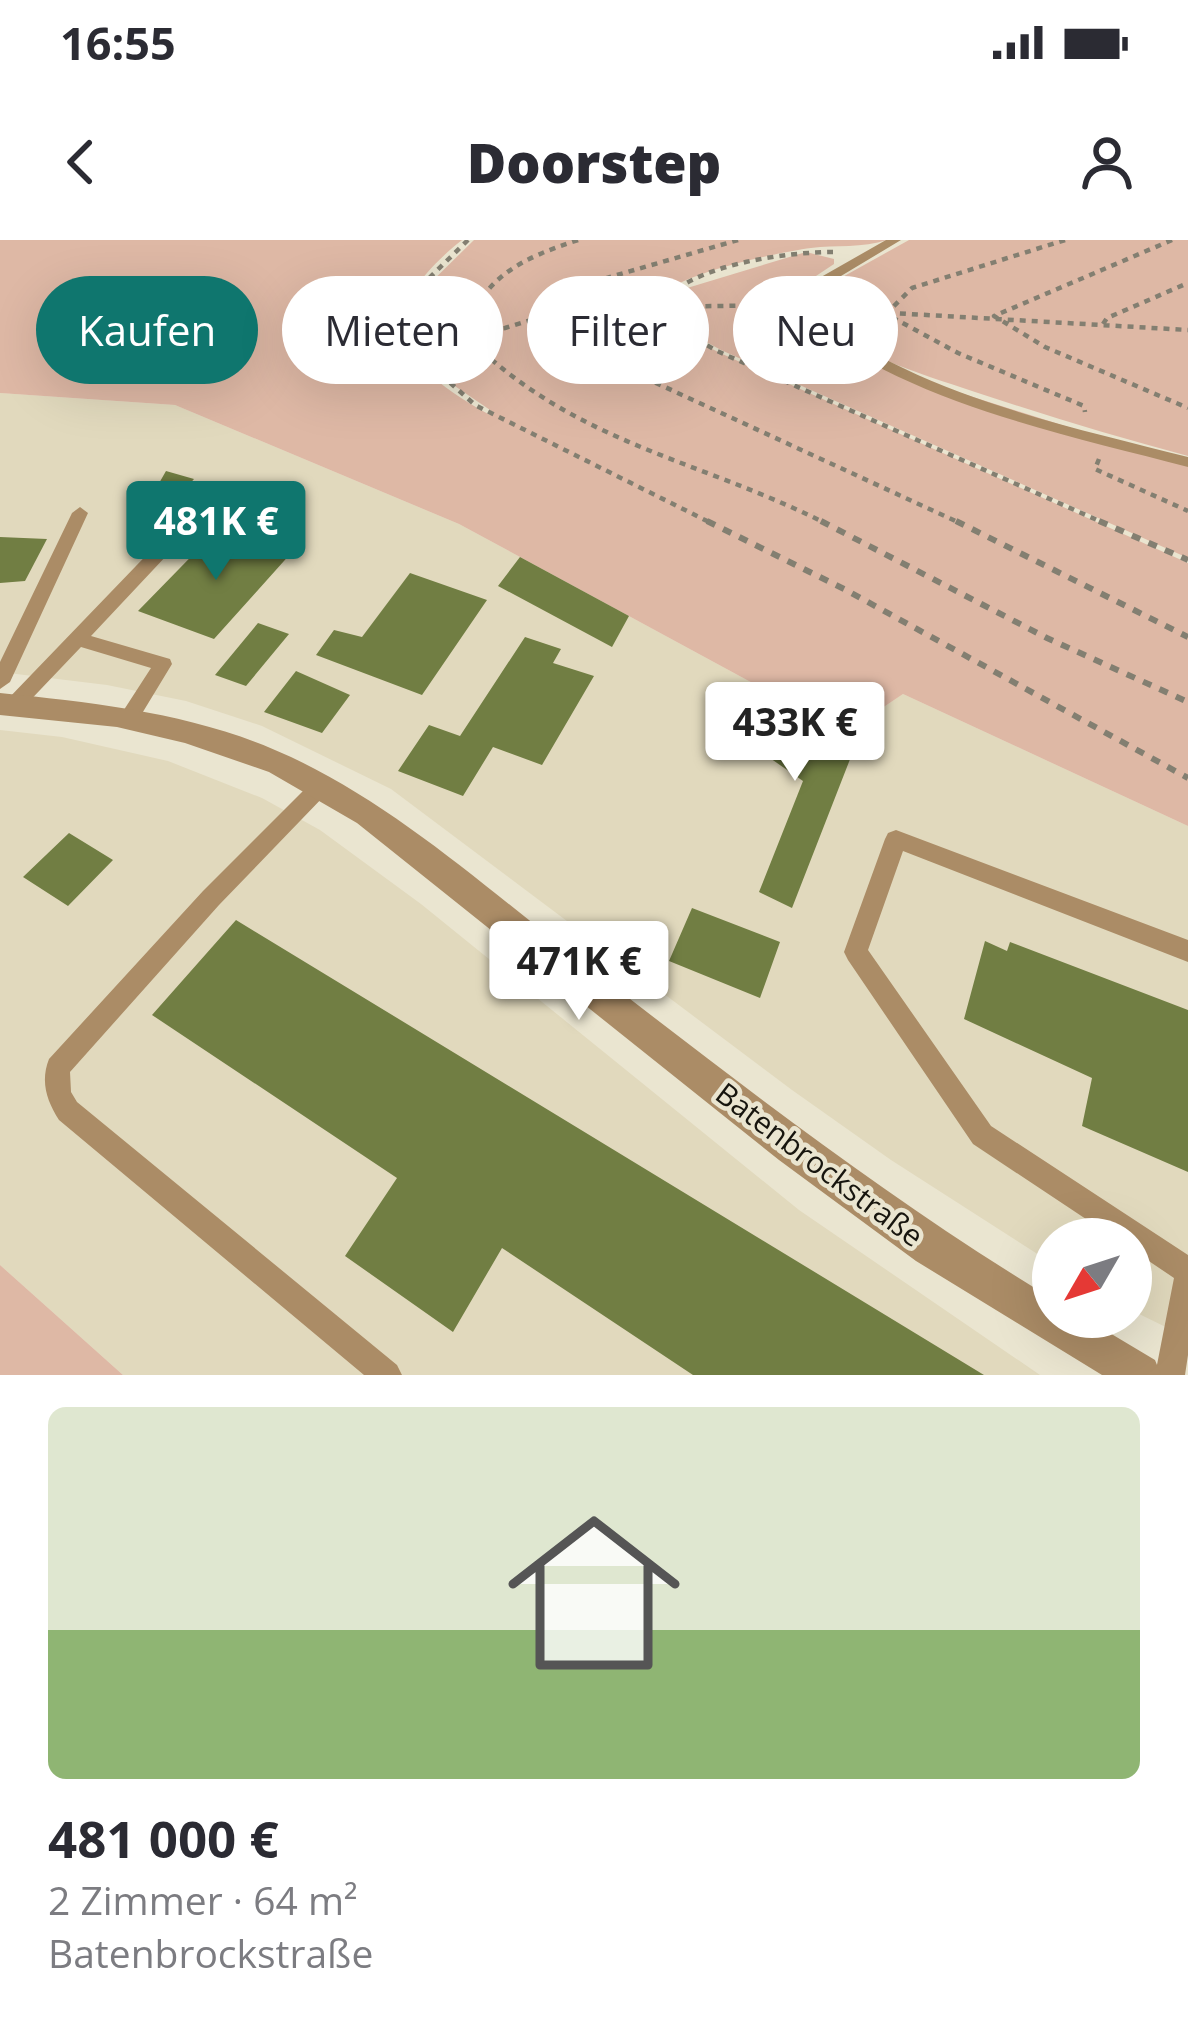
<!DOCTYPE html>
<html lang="de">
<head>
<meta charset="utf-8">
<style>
	body { margin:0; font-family:"Open Sans",sans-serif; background:#f2f2f3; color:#2b2b33; height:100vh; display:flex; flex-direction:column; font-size:45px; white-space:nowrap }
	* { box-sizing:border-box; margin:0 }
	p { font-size:39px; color:#7c7c81 }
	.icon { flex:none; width:66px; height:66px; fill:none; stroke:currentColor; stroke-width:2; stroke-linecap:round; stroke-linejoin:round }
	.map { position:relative; height:1135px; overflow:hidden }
	.panel { display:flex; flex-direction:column; background:#fff; flex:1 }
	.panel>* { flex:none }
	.top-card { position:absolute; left:36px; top:36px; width:1116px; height:108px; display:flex; gap:24px }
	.needle { width:78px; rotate:231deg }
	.tools { position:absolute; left:1032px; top:978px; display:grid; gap:24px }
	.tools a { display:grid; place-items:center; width:120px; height:120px; border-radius:50%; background:#fff; box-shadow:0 12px 48px #0002; font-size:60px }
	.price { position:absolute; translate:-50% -102px; padding:0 27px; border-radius:12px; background:#fff; color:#222; font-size:39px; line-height:78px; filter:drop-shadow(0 3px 6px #0008) }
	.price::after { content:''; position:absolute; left:50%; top:72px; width:36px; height:27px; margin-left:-18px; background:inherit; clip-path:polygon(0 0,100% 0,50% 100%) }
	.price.active { background:#0f766e; color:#fff }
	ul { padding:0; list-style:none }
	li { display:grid; align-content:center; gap:24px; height:636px; padding:0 48px }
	li span { display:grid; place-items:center; height:372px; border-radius:18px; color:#555 }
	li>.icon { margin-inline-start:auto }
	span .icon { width:216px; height:216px; fill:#fffc; stroke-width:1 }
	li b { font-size:51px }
	.tag { padding:0 42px; border-radius:54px; background:#fff; box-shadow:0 12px 48px #0002; font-size:42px; line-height:108px }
	.tag.active { background:#0f766e; color:#fff }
	.status { display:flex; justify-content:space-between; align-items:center; height:84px; padding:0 60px; background:#fff; direction:ltr }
	.status svg { height:33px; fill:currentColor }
	header { display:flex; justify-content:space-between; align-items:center; height:156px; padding:0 48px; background:#fff; font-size:54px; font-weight:800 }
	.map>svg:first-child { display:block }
</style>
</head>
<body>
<div class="status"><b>16:55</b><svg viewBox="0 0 49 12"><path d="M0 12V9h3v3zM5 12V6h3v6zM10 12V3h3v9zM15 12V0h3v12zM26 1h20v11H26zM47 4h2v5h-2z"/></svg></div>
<header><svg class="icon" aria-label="back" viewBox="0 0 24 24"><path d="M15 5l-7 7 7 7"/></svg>Doorstep<svg class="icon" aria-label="person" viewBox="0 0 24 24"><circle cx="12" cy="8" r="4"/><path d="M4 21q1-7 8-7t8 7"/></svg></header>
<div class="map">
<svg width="1188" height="1135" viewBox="0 0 1188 1135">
	<rect width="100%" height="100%" fill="#eae5d0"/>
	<path fill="#e1d9bd" d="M 0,153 L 175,165 L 459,284 L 845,493 L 903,454 L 1188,586 L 1188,1098 L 1131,1070 L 1131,999 L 1053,999 L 1053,1024 L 891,920 L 792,850 L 391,549 L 262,486 L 186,461 L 107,445 L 0,432 Z
		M 0,490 L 62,497 L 168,521 L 262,558 L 320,590 L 421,664 L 799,970 L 1040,1135 L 123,1135 L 0,1025 Z"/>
	<path fill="#deb8a5" d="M 0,0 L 462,0 C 367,76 396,124 490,175 L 493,172 L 446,140 L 414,96 L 419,54 L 474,0 L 887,0 C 863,8 835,5 811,8 C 774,13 681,33 656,58 L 656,71 L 676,90 L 718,112 L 1188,323 L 1188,586 L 903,454 L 845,493 L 459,284 L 175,165 L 0,153 Z
		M 909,0 L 1188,0 L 1188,216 C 1116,197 1045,175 975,152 C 916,132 855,115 809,73 L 812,54 Z
		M 806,12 L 834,19 L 834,24 L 801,46 L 787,64 L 812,91 L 888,130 L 1188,225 L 1188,318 L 721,110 L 675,85 L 660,65 L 664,55 Z
		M 0,1025 L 123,1135 L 0,1135 Z"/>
	<path fill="#717e43" d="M 166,231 L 194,239 L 169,268 L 141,259 L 154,252 Z
		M 220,287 L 292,312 L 214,399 L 138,371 Z
		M 0,297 L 47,299 L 25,341 L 0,343 Z
		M 520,317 L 629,376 L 612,407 L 498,346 Z
		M 410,333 L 487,360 L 422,455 L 316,415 L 334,390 L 362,397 Z
		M 258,383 L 289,394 L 246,446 L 215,435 Z
		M 525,397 L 561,409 L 553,423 L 594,436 L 542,525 L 493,507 L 463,556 L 398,531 L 429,485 L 460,496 Z
		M 296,431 L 350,455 L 322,493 L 264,472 Z
		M 751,447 L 854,509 L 792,668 L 759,652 L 803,541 L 731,491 Z
		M 69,593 L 113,620 L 68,666 L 23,637 Z
		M 692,668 L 780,702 L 760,758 L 669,721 Z
		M 236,680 L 984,1135 L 693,1135 L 502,1008 L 453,1092 L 345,1016 L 397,938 L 152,775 Z
		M 985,701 L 1007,711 L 1010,702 L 1188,770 L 1188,932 L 1082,886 L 1092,838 L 964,779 Z"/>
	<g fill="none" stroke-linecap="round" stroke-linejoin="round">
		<path stroke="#837f71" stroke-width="4.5" stroke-dasharray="6 6" stroke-linecap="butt" d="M 468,0 L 421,46 L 411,66 L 408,84 L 427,122 L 475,165 L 713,284
			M 578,0 C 523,18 483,36 464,94 C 573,204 696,218 827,284
			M 738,0 L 572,48 L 553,60 L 541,77 L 641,136 L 962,284
			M 1065,0 L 912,48 L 886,74 L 958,113 L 1084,166 L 1085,172
			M 1172,0 L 994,76 L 1045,107 L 1188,168
			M 833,12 C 786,12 686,25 658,67 L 674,86 L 717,111 L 1106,284
			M 840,70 L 1188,90
			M 1103,84 L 1107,78 L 1188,43
			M 408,98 L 505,88 L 541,77 L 658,67 L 779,65
			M 1099,219 L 1095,229 L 1188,271"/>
		<path stroke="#837f71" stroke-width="6" stroke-dasharray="9 9" stroke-linecap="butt" d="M 707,281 L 846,350 L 1188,538
			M 821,281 L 1047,398 L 1188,462
			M 956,281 L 1188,397
			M 1099,281 L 1188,320"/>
		<path fill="#ab8c66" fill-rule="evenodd" d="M 886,0 L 901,0 L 811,54 L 805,66 C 905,152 1063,185 1188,217 L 1188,227 C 1058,193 896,160 793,70 L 791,67 L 800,49 Z
			M 80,267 L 88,273 L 10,442 L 0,449 L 0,422 L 72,273 Z
			M 193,271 L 201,277 L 199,281 L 91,396 L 170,419 L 172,424 L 135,485 L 121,485 L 118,479 L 151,428 L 81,407 L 20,471 L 6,471 L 3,466 L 6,461 L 187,273 Z
			M 320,538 L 327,541 L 330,547 L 327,553 L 219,665 L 70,832 L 71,852 L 77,862 L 397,1125 L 402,1135 L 364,1135 L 59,880 C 47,861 40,842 49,819 L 203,651 L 313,541 Z
			M 896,590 L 1188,700 L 1188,722 L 903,611 L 868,710 L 991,886 L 1188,1015 L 1188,1115 L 1185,1135 L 1155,1135 L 1174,1038 L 1131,1009 L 1131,999 L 1116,999 L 973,904 L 848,720 L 844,712 L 885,599 L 888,593 Z"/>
		<path fill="#ab8c66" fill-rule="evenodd" d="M 0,453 C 99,463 200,474 291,517 C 395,566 483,645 573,715 C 730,836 884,957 1053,1059 L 1053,1077 L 1083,1077 L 1155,1120 L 1161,1135 L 1102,1135 L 916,1021 L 779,920 L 357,583 L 269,532 L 185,503 L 117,487 L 0,475 Z"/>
	</g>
	<g text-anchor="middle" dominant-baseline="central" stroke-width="9" stroke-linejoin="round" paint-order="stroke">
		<g font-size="30" fill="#17150e" stroke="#eae5d0">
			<text transform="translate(820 924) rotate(37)">Batenbrockstraße</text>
		</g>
	</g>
</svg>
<div class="tools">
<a><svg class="needle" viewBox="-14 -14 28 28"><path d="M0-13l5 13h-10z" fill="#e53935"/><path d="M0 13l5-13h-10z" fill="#7c7c81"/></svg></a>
</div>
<b class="price active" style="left:216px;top:343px">481K €</b>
<b class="price" style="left:795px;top:544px">433K €</b>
<b class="price" style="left:579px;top:783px">471K €</b>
<div class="top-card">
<a class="tag active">Kaufen</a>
<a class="tag">Mieten</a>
<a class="tag">Filter</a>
<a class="tag">Neu</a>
</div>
</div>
<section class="panel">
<ul>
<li><span style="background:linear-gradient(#dfe7d0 60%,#8fb573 0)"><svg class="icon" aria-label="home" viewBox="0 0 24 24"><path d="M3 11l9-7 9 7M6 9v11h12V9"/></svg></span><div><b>481 000 €</b><p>2 Zimmer · 64 m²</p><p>Batenbrockstraße</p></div></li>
</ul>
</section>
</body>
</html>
